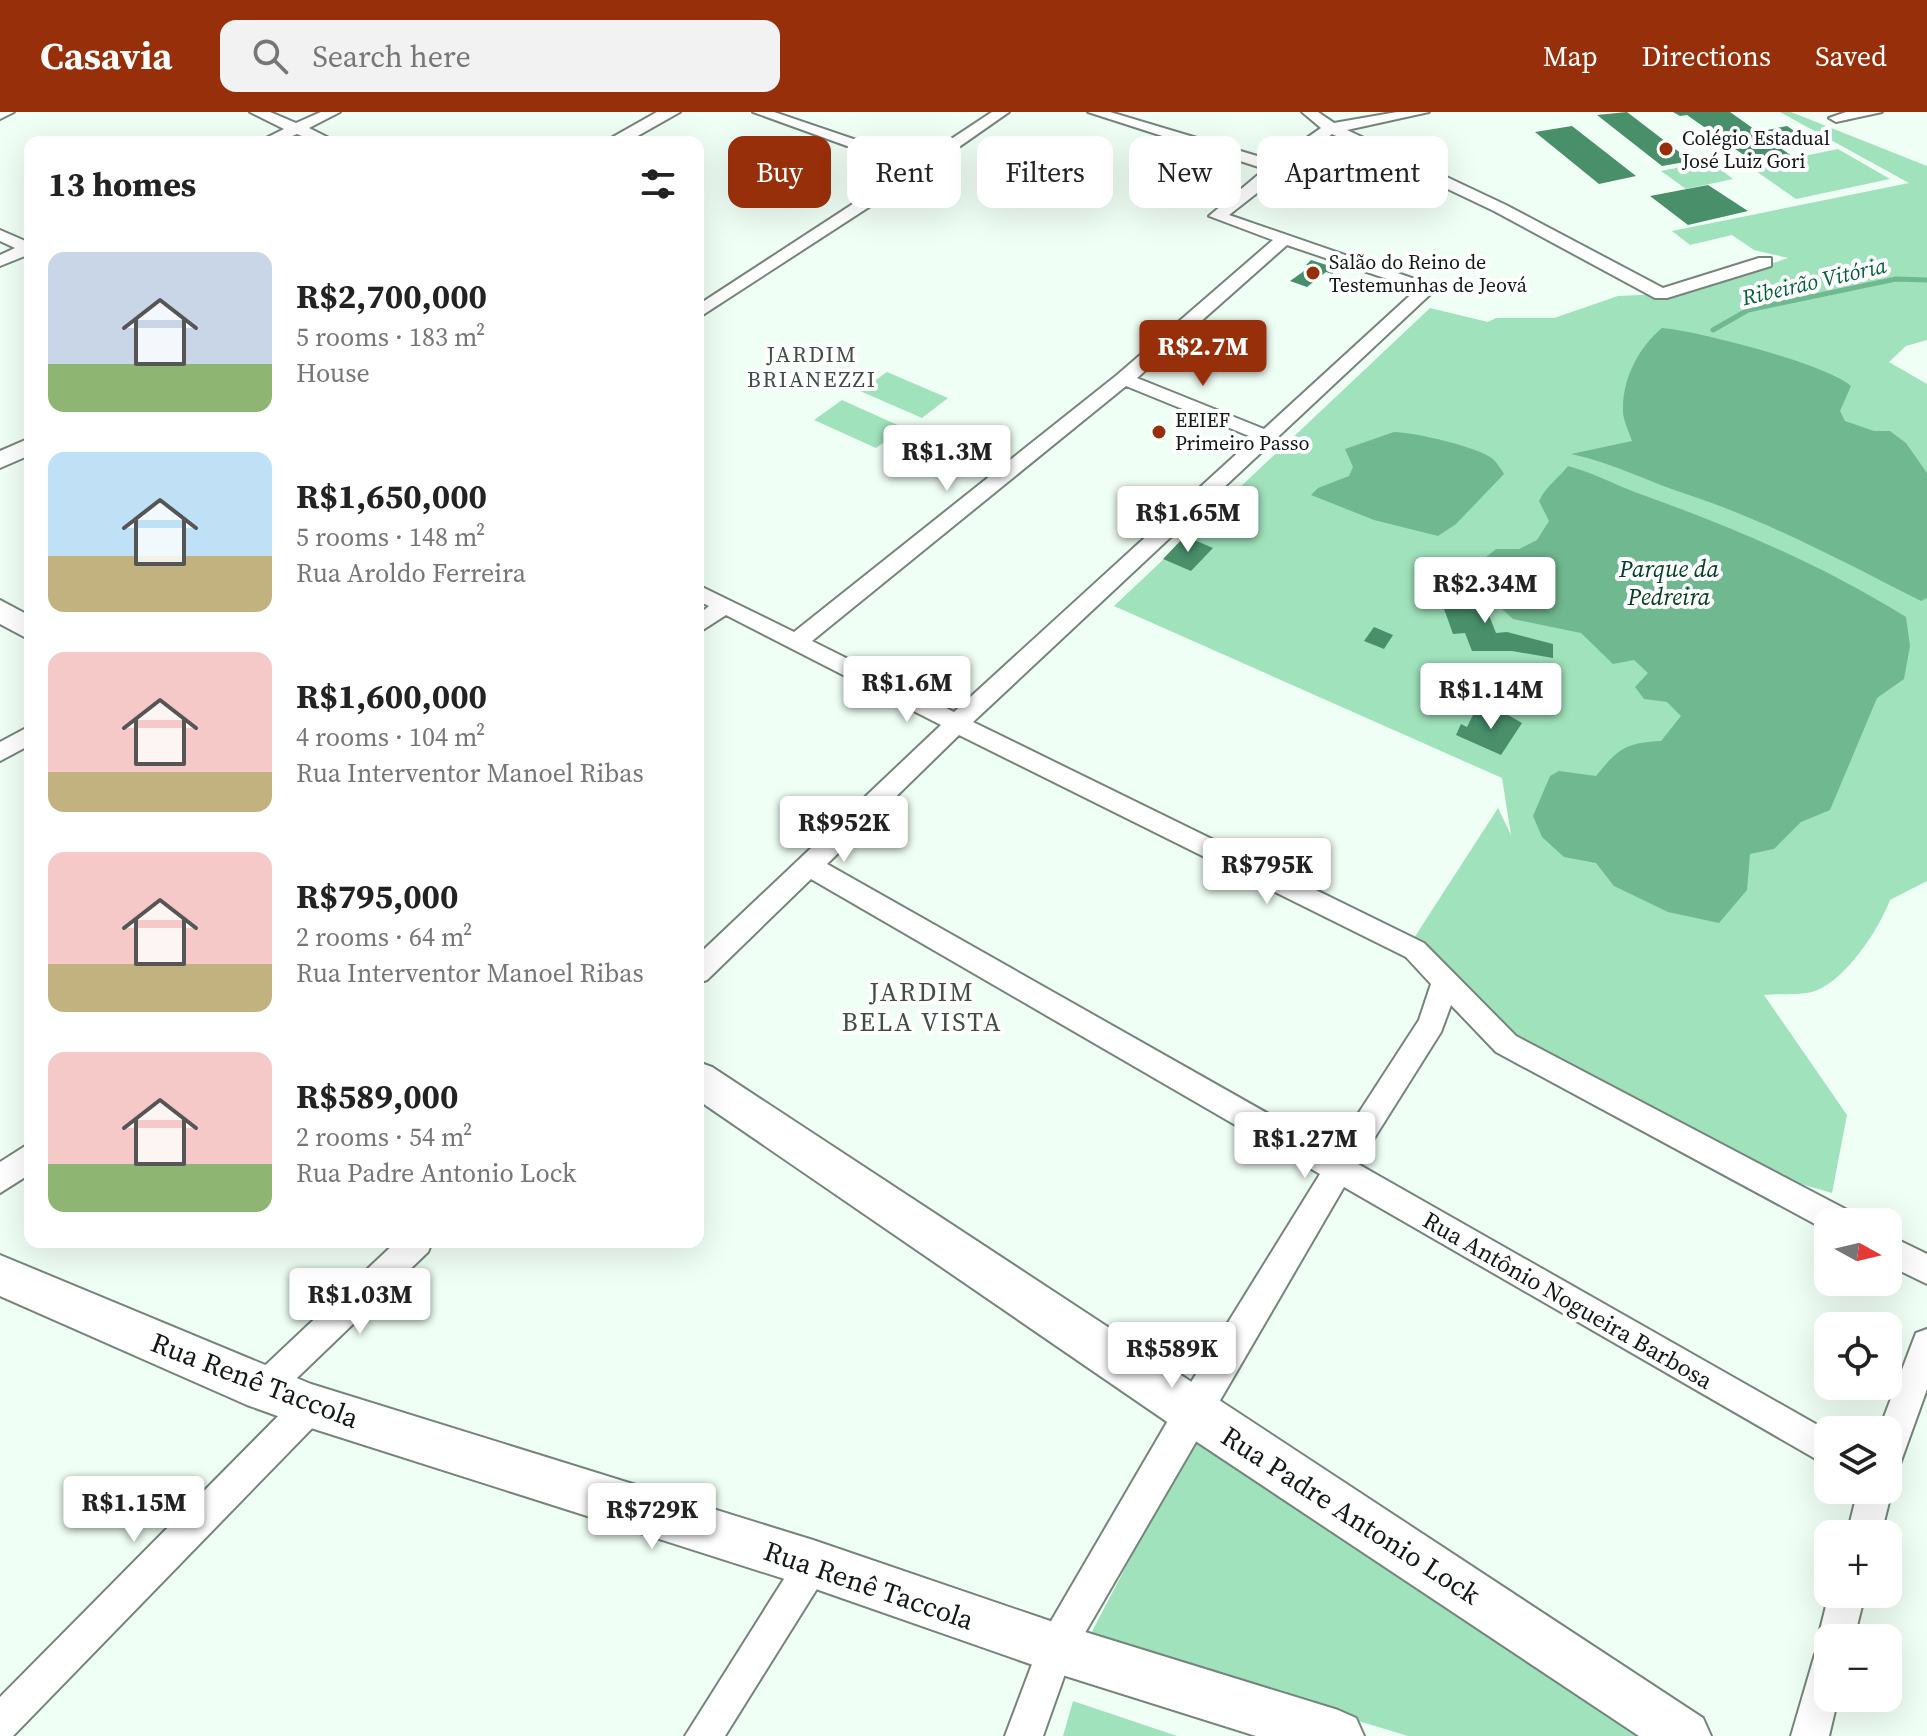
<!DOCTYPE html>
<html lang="en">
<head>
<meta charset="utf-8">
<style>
	body { margin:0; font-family:"Source Serif 4",serif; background:#f2f2f2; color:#222; height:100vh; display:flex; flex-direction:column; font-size:30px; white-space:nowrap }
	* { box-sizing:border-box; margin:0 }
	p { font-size:26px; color:#767676 }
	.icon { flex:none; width:44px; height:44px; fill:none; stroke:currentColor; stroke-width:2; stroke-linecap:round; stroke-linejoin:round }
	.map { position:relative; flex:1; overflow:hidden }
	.panel { position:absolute; left:24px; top:24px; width:680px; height:1112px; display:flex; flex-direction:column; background:#fff; border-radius:16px; box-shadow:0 8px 32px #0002 }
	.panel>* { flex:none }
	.hud { position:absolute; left:728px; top:24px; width:760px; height:72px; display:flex; gap:16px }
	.needle { width:52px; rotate:98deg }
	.controls { position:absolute; left:1814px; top:1096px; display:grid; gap:16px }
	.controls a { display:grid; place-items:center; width:88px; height:88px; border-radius:16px; background:#fff; box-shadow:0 8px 32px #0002; font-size:40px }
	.price { position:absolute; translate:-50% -68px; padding:0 18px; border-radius:8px; background:#fff; color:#222; font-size:26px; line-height:52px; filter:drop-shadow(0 2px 4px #0008) }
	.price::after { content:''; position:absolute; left:50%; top:48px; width:24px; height:18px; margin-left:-12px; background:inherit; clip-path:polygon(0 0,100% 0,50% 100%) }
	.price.current { background:#962f0a; color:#fff }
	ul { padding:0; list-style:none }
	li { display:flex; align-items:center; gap:24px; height:200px; padding:0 24px }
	li span { display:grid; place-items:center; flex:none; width:224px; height:160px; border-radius:16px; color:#555 }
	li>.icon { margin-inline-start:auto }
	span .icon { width:96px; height:96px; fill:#fffc; stroke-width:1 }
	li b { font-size:34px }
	h2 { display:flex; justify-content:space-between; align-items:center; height:96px; padding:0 24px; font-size:34px }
	.tag { padding:0 28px; border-radius:16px; background:#fff; box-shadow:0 8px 32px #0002; font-size:28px; line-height:72px }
	.tag.current { background:#962f0a; color:#fff }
	header { display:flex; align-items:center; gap:48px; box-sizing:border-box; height:112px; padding:0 40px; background:#962f0a; color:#fff }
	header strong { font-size:38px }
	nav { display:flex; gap:44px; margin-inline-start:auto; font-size:28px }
	.search { width:560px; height:72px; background:#f2f2f2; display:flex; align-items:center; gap:20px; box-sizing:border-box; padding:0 28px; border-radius:16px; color:#767676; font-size:30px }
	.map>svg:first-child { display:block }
</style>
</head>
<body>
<header>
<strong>Casavia</strong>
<div class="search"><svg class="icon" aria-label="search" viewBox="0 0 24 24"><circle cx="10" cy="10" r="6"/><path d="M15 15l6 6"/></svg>Search here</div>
<nav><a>Map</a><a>Directions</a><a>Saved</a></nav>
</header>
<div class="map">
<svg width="1927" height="1624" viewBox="0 0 1927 1624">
	<rect width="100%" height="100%" fill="#f0fff6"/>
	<path fill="#a0e2bc" d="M 1780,0 L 1791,0 L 1927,54 L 1927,228 L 1906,234 L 1889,250 L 1927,272 L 1927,769 L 1890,788 C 1879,817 1846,868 1815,879 C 1800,884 1779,881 1764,883 L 1847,1003 L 1832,1081 L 1787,1068 L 1526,936 L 1414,826 L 1498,696 L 1511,723 L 1502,666 L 1114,494 L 1430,196 L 1488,210 L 1496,206 L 1554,206 L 1618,184 L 1683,181 L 1788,146 L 1754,138 L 1732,123 L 1690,133 L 1672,119 L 1909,71 Z
		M 1838,37 L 1890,67 L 1796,87 L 1750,55 Z
		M 1710,49 L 1733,67 L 1686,77 L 1661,59 Z
		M 887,260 L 948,286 L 922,306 L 860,279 Z
		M 842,288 L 904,316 L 876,336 L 814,308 Z
		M 1193,1327 L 1648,1624 L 1408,1624 L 1088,1527 Z
		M 1073,1589 L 1177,1624 L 1063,1624 Z"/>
	<path fill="#70b890" d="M 1662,216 C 1698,219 1826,252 1851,274 L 1840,299 L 1845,309 L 1874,319 L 1890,319 L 1906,331 L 1927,361 L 1927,486 L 1921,489 C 1846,451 1772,411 1692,384 C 1650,371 1614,351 1571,342 L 1632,329 C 1629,320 1623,308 1623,299 C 1622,267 1639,235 1662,216 Z
		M 1394,320 C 1413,320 1479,335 1493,347 C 1497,351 1501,357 1504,362 L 1456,412 L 1438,424 L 1374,408 L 1311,383 L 1318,376 L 1349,364 L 1353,355 L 1345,337 Z
		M 1568,354 C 1595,361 1617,374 1643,383 C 1737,417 1820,452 1906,505 L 1910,534 L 1904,567 L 1877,586 L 1830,698 L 1801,710 L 1774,737 L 1750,742 L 1747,778 L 1719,811 L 1668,800 L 1614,774 L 1596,751 L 1564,745 L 1542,725 L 1533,704 L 1550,664 L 1559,659 L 1596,664 C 1619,636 1625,631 1661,629 L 1681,604 L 1667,590 L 1644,587 L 1635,575 L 1648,561 L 1634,548 L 1613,552 L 1581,521 L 1513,507 L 1501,496 L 1485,489 L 1474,455 L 1496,437 L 1519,437 L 1537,428 L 1549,409 L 1539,389 C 1546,374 1558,367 1568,354 Z"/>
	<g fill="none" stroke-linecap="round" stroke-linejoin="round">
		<path stroke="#70b890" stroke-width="5" d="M 1713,218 L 1748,198 L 1896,167 L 1927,168"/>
	</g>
	<path fill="#488f6a" d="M 1627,0 L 1691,49 L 1662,54 L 1597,3 Z
		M 1673,0 L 1730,0 L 1796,47 L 1758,53 L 1687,3 L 1680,4 Z
		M 1572,14 L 1636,64 L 1599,72 L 1535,20 Z
		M 1787,14 L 1809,29 L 1788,33 L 1767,18 Z
		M 1708,73 L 1748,99 L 1688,113 L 1650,84 Z
		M 1311,148 L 1339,157 L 1332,162 L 1326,160 L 1307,175 L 1290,169 L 1311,154 L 1306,153 Z
		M 1185,424 L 1213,436 L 1191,459 L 1163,447 Z
		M 1478,476 L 1496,521 L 1507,520 L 1553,532 L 1553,546 L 1512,539 L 1472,539 L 1465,521 L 1453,522 L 1437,477 Z
		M 1374,515 L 1393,523 L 1384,537 L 1364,529 Z
		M 1501,599 L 1522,611 L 1501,643 L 1456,623 L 1461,612 L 1467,615 L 1473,603 Z"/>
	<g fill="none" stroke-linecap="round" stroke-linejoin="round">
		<defs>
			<path id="minor" d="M 0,0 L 14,0 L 0,7 Z
				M 250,0 L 270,0 L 296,11 L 321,0 L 340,0 L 309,16 L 337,30 L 316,30 L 297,22 L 278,30 L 258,30 L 284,17 Z
				M 753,0 L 774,0 L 918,49 L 992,0 L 1009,0 L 926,58 L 698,206 L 698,193 L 908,56 Z
				M 1088,0 L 1110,0 L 1274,49 L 1321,16 L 1302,0 L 1318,0 L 1334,11 L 1397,0 L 1429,0 L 1347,18 L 1506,93 L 1663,176 L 1759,146 L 1771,146 L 1771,154 L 1667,186 L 1655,186 L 1494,99 L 1332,22 L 1229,103 L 1438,175 L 973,610 L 1424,831 L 1516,924 L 1851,1100 L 1855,1110 L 1828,1110 L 1828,1119 L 1496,940 L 1451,893 L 1441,920 L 1358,1052 L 1828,1319 L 1828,1354 L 1344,1075 L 1071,1545 L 1043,1624 L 1005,1624 L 1043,1523 L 1180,1288 L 1320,1062 L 811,767 L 707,868 L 698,871 L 698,843 L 941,613 L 726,503 L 698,521 L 698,503 L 709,494 L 698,489 L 698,473 L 794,520 L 1117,263 L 1273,128 L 1209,104 L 1265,57 ZM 1287,133 L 1417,177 L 1264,317 L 1137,266 ZM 1126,274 L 1254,326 L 954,600 L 812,529 ZM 959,623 L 1406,845 L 1431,872 L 1419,908 L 1334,1039 L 827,752 Z
				M 1846,0 L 1882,0 L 1836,10 L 1829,6 Z
				M 0,118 L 30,131 L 30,142 L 0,154 L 0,143 L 15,136 L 0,129 Z
				M 30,614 L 30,633 L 0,649 L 0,630 Z
				M 30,1031 L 30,1062 L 0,1081 L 0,1050 Z
				M 1888,1123 L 1927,1142 L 1927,1172 L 1888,1153 Z
				M 396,1130 L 432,1130 L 428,1140 L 274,1288 L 263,1293 L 252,1288 L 247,1277 L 252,1266 Z
				M 1927,1217 L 1927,1277 L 1900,1352 L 1888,1357 L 1888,1318 L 1879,1318 L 1916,1221 Z
				M 311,1278 L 323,1283 L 327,1294 L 323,1305 L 13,1624 L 0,1624 L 0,1585 L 299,1283 Z
				M 1888,1368 L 1892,1378 L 1881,1422 L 1847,1422 L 1858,1378 L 1888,1378 Z
				M 813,1435 L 825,1440 L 830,1452 L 825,1464 L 725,1624 L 685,1624 L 801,1440 Z
				M 1829,1482 L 1865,1482 L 1854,1526 L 1828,1526 L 1828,1586 L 1838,1586 L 1829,1624 L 1791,1624 L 1815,1542 L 1823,1539 L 1818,1526 Z"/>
			<path id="tertiary" d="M 657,0 L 680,0 L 627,30 L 604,30 Z
				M 30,326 L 30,343 L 0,356 L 0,339 Z"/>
			<path id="secondary" d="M 0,488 L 30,504 L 30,528 L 0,512 Z
				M 698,950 L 712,955 L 1703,1606 L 1711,1624 L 1639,1624 L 1176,1316 L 698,988 Z
				M 0,1143 L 311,1272 L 813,1428 L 1056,1511 L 1338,1598 L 1356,1606 L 1364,1624 L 1256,1624 L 1056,1561 L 813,1476 L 311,1316 L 247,1293 L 0,1184 Z"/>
		</defs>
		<use href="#minor" stroke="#75857b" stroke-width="4"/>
		<use href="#tertiary" stroke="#75857b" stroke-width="4"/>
		<use href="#secondary" stroke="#75857b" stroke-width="4"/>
		<use href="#minor" fill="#fff" fill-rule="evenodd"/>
		<use href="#tertiary" fill="#fff" fill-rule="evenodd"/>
		<use href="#secondary" fill="#fff" fill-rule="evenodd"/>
	</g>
	<g fill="#962f0a" stroke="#fff" stroke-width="3">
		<circle cx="1666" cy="37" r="8"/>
		<circle cx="1313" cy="161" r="8"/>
		<circle cx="1159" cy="320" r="8"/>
	</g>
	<g text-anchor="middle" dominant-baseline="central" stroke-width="8" stroke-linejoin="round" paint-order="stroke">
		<g font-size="20" fill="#131916" stroke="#fff" text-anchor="start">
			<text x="1682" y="26">Colégio Estadual<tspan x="1682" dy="23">José Luiz Gori</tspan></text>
			<text x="1329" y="150">Salão do Reino de<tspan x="1329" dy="23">Testemunhas de Jeová</tspan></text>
			<text x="1175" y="308">EEIEF<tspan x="1175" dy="23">Primeiro Passo</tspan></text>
		</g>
		<g font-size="22" font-style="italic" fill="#03613c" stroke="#fff">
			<text transform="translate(1814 169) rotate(-13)">Ribeirão Vitória</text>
		</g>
		<g font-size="22" letter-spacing="2" fill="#404f46" stroke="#fff">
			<text x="812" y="242">JARDIM<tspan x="812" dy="25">BRIANEZZI</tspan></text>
		</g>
		<g font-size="24" font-style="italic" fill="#034027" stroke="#fff">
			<text x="1669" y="456">Parque da<tspan x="1669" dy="28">Pedreira</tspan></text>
		</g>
		<g font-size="24" fill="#131916" stroke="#fff">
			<text transform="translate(1568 1188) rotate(30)">Rua Antônio Nogueira Barbosa</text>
		</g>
		<g font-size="26" letter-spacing="2" fill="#404f46" stroke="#fff">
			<text x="922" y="880">JARDIM<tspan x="922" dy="30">BELA VISTA</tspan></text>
		</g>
		<g font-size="28" fill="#131916" stroke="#fff">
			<text transform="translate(255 1268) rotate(21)">Rua Renê Taccola</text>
			<text transform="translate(1351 1403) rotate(33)">Rua Padre Antonio Lock</text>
			<text transform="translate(869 1473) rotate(19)">Rua Renê Taccola</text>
		</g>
	</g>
</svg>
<div class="controls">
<a><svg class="needle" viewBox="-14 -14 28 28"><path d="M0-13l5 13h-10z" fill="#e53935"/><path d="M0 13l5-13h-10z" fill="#767676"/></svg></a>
<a><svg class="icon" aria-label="locate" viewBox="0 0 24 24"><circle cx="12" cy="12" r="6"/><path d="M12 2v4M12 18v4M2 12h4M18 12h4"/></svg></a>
<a><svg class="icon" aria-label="layers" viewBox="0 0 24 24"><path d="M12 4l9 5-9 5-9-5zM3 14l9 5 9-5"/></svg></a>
<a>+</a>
<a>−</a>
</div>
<b class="price current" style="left:1203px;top:276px">R$2.7M</b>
<b class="price" style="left:947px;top:381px">R$1.3M</b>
<b class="price" style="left:1188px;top:442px">R$1.65M</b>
<b class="price" style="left:1485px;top:513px">R$2.34M</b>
<b class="price" style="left:907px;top:612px">R$1.6M</b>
<b class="price" style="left:1491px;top:619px">R$1.14M</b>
<b class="price" style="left:844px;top:752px">R$952K</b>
<b class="price" style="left:1267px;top:794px">R$795K</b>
<b class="price" style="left:1305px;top:1068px">R$1.27M</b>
<b class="price" style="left:360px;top:1224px">R$1.03M</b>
<b class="price" style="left:1172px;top:1278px">R$589K</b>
<b class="price" style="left:134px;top:1432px">R$1.15M</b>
<b class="price" style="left:652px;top:1439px">R$729K</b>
<div class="hud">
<a class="tag current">Buy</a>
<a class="tag">Rent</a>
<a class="tag">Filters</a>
<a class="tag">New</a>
<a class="tag">Apartment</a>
</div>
<section class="panel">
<h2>13 homes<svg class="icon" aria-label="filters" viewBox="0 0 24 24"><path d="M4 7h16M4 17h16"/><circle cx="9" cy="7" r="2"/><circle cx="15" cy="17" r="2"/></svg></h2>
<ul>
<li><span style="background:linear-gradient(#c9d6e8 70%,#8fb573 0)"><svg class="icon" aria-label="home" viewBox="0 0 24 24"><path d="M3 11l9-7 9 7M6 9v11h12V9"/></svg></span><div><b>R$2,700,000</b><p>5 rooms · 183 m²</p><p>House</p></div></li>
<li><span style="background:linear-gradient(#bfe0f5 65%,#c2b280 0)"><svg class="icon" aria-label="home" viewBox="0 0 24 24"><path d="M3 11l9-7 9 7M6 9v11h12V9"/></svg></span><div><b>R$1,650,000</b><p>5 rooms · 148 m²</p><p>Rua Aroldo Ferreira</p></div></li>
<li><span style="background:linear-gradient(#f6c9c9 75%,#c2b280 0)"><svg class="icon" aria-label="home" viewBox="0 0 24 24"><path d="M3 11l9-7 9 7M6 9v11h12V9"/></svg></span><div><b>R$1,600,000</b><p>4 rooms · 104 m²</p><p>Rua Interventor Manoel Ribas</p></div></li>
<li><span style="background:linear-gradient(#f6c9c9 70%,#c2b280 0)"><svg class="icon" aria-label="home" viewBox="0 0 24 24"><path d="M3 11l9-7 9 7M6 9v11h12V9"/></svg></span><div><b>R$795,000</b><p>2 rooms · 64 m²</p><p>Rua Interventor Manoel Ribas</p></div></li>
<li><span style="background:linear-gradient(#f6c9c9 70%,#8fb573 0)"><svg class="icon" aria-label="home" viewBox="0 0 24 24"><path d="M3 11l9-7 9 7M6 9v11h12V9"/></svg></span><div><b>R$589,000</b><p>2 rooms · 54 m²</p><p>Rua Padre Antonio Lock</p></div></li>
</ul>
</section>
</div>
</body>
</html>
